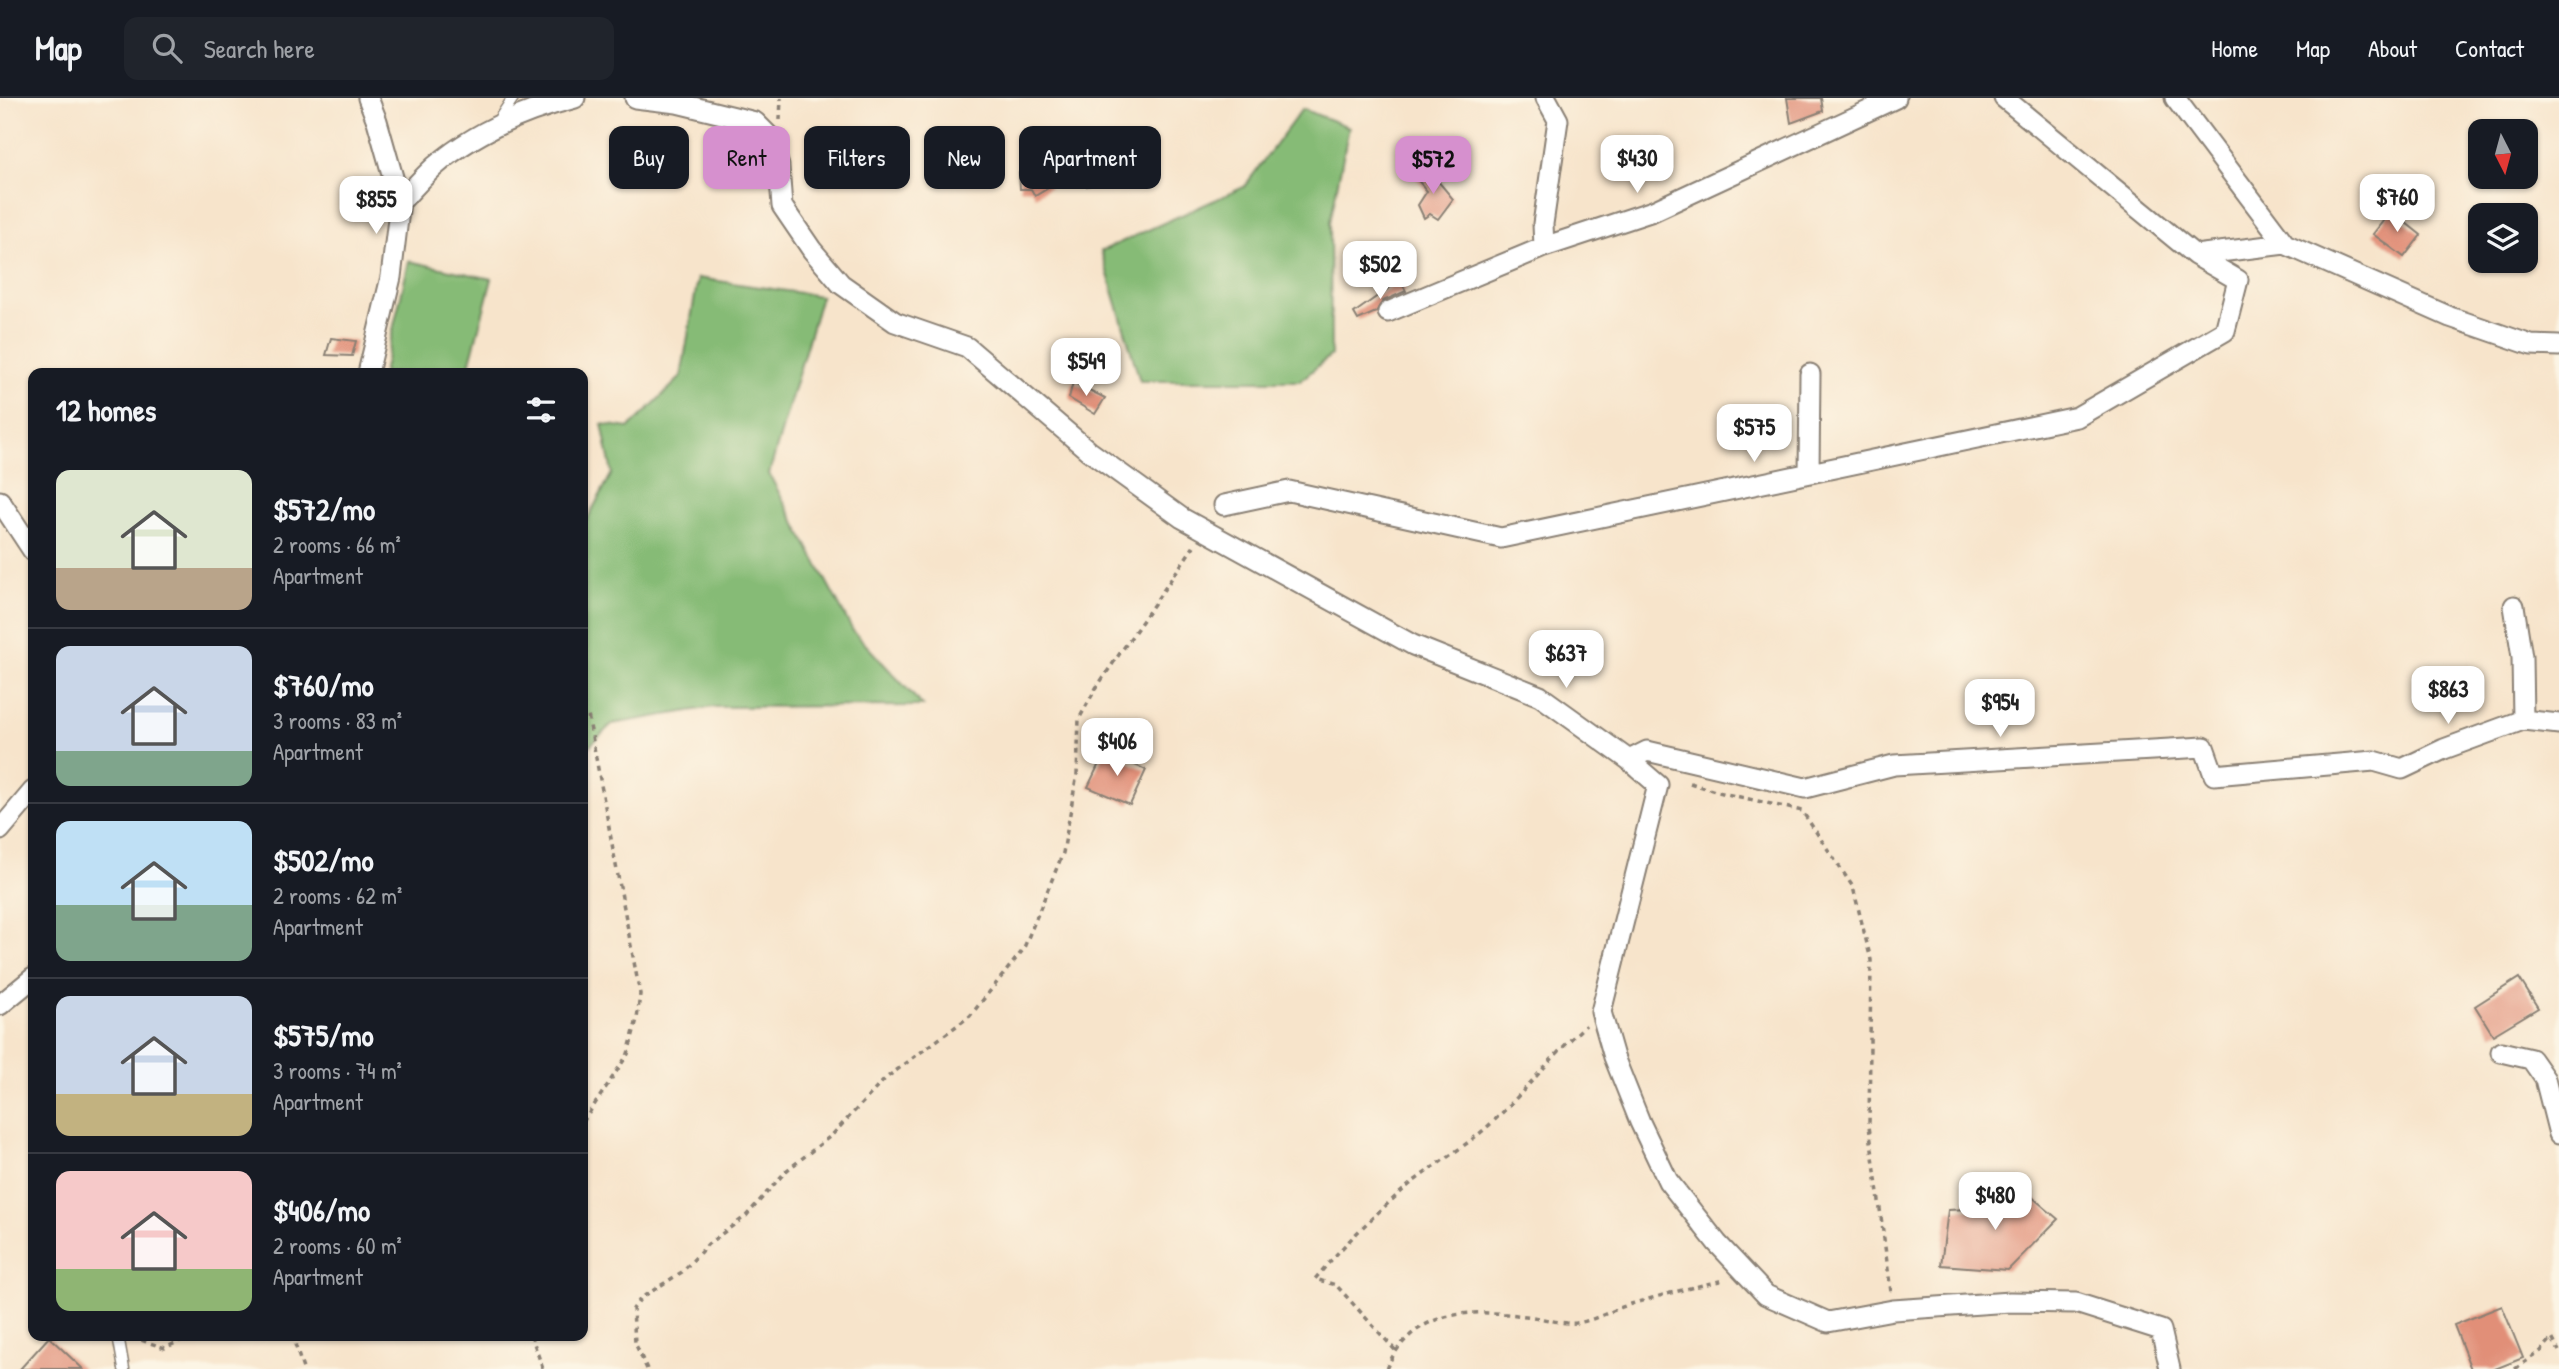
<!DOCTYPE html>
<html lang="en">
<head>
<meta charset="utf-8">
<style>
	body { margin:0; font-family:"Patrick Hand",sans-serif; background:#20242c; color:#f1f3f6; height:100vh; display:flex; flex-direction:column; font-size:26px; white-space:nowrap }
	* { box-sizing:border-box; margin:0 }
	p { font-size:23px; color:#9ea1a6 }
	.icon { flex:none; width:38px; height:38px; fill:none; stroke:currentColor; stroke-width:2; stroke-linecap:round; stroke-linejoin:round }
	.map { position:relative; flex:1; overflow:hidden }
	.side { position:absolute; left:28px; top:270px; width:560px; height:973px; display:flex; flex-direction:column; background:#171b24; border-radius:14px; box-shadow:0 2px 5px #0004 }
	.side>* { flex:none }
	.guide { position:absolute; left:609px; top:28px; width:665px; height:63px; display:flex; gap:14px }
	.needle { width:46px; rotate:174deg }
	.tools { position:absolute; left:2468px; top:21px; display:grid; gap:14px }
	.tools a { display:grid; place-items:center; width:70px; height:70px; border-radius:14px; background:#171b24; box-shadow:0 2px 5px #0004; font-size:35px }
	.price { position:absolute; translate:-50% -60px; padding:0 16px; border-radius:14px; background:#fff; color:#222; font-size:23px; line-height:46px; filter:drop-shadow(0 2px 4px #0008) }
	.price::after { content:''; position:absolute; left:50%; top:42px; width:21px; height:16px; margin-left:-10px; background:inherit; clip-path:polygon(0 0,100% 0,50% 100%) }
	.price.on { background:#d690ce; color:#111 }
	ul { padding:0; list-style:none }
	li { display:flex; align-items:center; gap:21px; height:175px; padding:0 28px }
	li+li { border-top:2px solid #363941 }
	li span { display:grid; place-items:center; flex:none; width:196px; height:140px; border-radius:14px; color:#555 }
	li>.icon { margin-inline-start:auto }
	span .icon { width:84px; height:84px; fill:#fffc; stroke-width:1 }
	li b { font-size:30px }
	h2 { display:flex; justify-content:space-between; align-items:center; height:84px; padding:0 28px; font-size:30px }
	.tag { padding:0 24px; border-radius:14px; background:#171b24; box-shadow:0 2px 5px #0004; font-size:24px; line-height:63px }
	.tag.on { background:#d690ce; color:#111 }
	header { display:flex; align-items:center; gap:42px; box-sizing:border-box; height:98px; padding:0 35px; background:#171b24; border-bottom:2px solid #363941 }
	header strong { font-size:33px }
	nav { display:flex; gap:38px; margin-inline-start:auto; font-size:24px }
	.search { width:490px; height:63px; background:#20242c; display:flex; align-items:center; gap:18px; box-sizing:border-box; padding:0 24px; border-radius:14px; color:#9ea1a6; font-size:26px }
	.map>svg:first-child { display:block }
</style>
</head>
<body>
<header>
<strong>Map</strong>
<div class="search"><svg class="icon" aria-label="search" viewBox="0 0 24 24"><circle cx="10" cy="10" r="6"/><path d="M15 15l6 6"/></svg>Search here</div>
<nav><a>Home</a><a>Map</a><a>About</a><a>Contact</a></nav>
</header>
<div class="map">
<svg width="2559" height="1271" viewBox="0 0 2559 1271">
	<rect width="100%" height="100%" fill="#fcf5e5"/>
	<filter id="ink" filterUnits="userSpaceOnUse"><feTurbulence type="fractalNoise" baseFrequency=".0143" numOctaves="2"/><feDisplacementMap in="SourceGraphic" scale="14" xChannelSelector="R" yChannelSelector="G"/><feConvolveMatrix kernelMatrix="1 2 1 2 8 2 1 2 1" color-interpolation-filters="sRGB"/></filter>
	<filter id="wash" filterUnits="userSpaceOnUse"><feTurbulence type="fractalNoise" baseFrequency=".00686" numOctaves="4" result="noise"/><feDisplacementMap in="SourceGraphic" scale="28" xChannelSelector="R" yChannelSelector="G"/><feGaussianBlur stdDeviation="1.57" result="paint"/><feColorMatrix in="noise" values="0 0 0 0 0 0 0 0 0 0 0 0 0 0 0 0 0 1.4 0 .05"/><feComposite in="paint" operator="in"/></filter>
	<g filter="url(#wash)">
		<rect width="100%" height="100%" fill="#f7e4cb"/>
		<path fill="#86bb76" stroke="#516c49" stroke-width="2" d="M 1302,11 L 1349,29 L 1330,124 L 1331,257 L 1300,283 L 1140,283 L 1101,153 L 1244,89 Z
			M 409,163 L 492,181 L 467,275 L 383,275 Z
			M 698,180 L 821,198 L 769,376 L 853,533 L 923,608 L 713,609 L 612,626 L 583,654 L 583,429 L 612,375 L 602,326 L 629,330 L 681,279 Z"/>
		<g id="blocks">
			<path fill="#e18f78" d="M 1787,0 L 1821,0 L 1823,13 L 1791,25 Z
				M 1095,63 L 1102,84 L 1087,88 L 1081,67 Z
				M 1427,70 L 1453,101 L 1438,121 L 1430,116 L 1424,120 L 1418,107 L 1427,93 L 1415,79 Z
				M 1040,73 L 1050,89 L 1035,98 L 1031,91 L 1020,91 L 1019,75 Z
				M 2391,113 L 2421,137 L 2404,159 L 2373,136 Z
				M 1400,182 L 1406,193 L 1383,203 L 1376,214 L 1358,222 L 1354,215 Z
				M 331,240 L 356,243 L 352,258 L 326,257 Z
				M 1073,284 L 1105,300 L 1095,316 L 1069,300 Z
				M 1105,653 L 1146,672 L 1130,707 L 1088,689 Z
				M 2519,880 L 2538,910 L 2493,937 L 2475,908 Z
				M 2018,1087 L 2058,1121 L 2008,1172 L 1941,1167 L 1948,1112 L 1988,1110 Z
				M 2502,1208 L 2523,1260 L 2495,1271 L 2471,1271 L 2454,1227 Z
				M 49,1239 L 83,1271 L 20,1271 Z"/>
		</g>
	</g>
	<g filter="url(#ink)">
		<use href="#blocks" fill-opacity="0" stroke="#8a8074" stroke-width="2"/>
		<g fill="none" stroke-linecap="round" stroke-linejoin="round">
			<defs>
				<path id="lane" d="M 496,26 L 513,0
					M 118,1237 L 124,1271"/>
				<path id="street" d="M 368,0 L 377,23 L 400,104 L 391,179 L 368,275
					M 635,0 L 677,5 L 755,24 L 770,39 L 779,68 L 782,108 L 812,152 L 841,186 L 895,224 L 967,249 L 1089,353 L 1182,420 L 1413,547 L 1540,598 L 1629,662 L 1658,687 L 1601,914 L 1614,959 L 1640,1024 L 1668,1083 L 1717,1145 L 1766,1197 L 1828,1224 L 1893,1212 L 2010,1204 L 2076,1205 L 2161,1232 L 2170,1271
					M 2004,0 L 2195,157 L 2285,146
					M 2175,0 L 2285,146 L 2450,219 L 2531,247 L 2559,248
					M 400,104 C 411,93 422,80 434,69 C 474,34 524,13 575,0
					M 1544,149 L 1543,126 L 1558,22 L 1546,0
					M 1388,214 L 1544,149 L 1653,113 L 1896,0
					M 1809,375 L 1810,276
					M 0,403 L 33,453
					M 1224,407 L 1289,393 L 1501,440 L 2077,319 L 2225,233 L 2238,182 L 2195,157
					M 2514,508 L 2522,559 L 2523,622 L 2559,626
					M 1629,662 L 1647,653 L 1805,690 L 1894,667 L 2204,649 L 2214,677 L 2374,663 L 2402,671 L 2444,651 L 2523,622
					M 0,732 L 33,693
					M 0,907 L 33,880
					M 2501,954 L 2531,961 L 2545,981 L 2559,1036"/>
			</defs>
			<use href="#lane" stroke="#8a8074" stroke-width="13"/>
			<use href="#street" stroke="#8a8074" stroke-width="23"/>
			<path stroke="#8a8074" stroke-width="3.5" stroke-dasharray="5 5" stroke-linecap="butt" d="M 780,22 L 781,0
				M 1690,685 L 1718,694 L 1802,713 L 1853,789 L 1871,862 L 1869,1028 L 1891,1194
				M 583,1024 L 628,956 L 637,921 L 640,896 L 588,617
				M 292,1237 L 303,1271
				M 531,1237 L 543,1271
				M 132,1239 L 165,1250 L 192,1237
				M 1395,1252 L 1336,1187 L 1315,1181 C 1343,1147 1375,1116 1409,1087 C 1434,1067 1462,1051 1486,1030 C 1522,998 1550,959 1586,927
				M 647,1271 L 635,1245 L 633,1211 L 641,1200 L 682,1174 L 708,1146 L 746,1118 L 786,1073 L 832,1037 L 886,980 L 970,918 L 1023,852 L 1063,755 L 1077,676 L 1079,621 L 1096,590 L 1194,448
				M 1386,1271 C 1415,1208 1473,1211 1533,1219 C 1546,1221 1562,1226 1576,1225 C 1594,1223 1614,1211 1631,1206 C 1662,1197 1693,1189 1724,1182
				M 2515,1271 L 2541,1253 L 2552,1240 L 2559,1253"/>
			<use href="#lane" stroke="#fff" stroke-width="10"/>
			<use href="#street" stroke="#fff" stroke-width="19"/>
		</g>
	</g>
</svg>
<div class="tools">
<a><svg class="needle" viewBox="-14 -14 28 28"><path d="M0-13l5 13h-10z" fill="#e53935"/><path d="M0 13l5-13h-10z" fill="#9ea1a6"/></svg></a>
<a><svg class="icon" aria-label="layers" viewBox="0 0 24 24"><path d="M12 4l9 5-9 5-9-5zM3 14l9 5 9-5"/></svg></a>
</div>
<b class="price" style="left:1637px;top:97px">$430</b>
<b class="price on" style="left:1433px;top:98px">$572</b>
<b class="price" style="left:2397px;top:136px">$760</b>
<b class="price" style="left:376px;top:138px">$855</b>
<b class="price" style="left:1380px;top:203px">$502</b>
<b class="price" style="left:1086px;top:300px">$549</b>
<b class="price" style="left:1754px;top:366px">$575</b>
<b class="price" style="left:1566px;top:592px">$637</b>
<b class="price" style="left:2448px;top:628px">$863</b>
<b class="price" style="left:2000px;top:641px">$954</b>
<b class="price" style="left:1117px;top:680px">$406</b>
<b class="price" style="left:1995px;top:1134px">$480</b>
<div class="guide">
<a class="tag">Buy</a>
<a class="tag on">Rent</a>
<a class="tag">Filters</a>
<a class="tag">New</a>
<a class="tag">Apartment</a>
</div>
<section class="side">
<h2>12 homes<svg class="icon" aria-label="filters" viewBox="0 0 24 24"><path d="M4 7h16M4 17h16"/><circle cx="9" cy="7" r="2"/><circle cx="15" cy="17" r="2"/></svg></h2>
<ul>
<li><span style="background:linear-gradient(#dfe7d0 70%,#b9a48a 0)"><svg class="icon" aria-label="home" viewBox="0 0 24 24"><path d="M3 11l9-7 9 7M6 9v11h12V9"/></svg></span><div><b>$572/mo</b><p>2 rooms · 66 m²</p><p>Apartment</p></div></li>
<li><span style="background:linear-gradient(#c9d6e8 75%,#7fa58c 0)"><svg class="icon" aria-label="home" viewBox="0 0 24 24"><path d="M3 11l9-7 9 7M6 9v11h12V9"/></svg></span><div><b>$760/mo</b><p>3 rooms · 83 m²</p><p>Apartment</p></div></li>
<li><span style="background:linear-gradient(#bfe0f5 60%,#7fa58c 0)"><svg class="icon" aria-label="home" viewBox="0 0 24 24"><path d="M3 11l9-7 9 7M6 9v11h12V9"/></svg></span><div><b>$502/mo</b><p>2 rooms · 62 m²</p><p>Apartment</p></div></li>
<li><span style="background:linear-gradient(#c9d6e8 70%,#c2b280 0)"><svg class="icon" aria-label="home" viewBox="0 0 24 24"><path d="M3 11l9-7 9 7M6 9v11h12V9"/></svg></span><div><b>$575/mo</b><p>3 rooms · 74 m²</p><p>Apartment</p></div></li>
<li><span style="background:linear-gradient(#f6c9c9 70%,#8fb573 0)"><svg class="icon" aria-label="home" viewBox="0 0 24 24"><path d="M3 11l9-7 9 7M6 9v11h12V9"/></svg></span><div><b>$406/mo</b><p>2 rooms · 60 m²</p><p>Apartment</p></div></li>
</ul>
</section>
</div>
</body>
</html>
